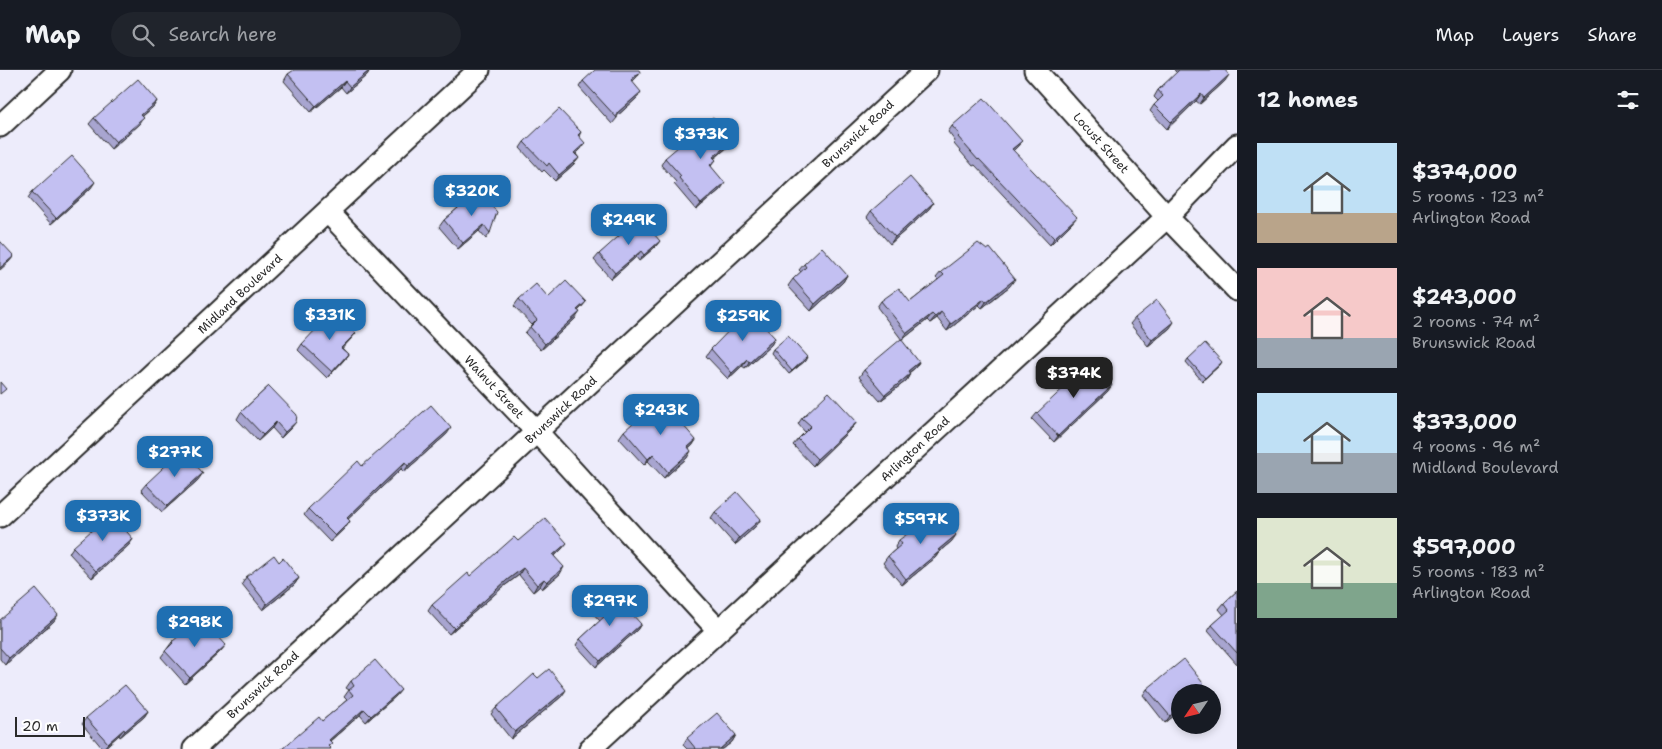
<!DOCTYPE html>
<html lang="en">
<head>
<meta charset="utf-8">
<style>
	body { margin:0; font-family:"Shantell Sans",sans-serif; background:#20242c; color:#f1f3f6; height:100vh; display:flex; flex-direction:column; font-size:19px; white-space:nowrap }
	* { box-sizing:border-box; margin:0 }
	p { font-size:16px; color:#9ea1a6 }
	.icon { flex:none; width:28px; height:28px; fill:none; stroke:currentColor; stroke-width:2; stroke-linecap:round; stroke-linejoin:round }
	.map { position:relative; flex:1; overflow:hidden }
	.panel { display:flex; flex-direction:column; background:#171b24; width:425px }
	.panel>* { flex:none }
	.needle { width:32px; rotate:235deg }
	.buttons { position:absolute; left:1171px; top:614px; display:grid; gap:10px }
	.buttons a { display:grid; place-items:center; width:50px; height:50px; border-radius:50%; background:#171b24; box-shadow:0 2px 8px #0003; font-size:25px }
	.scale { position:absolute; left:15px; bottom:12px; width:70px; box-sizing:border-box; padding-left:5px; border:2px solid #2b2b2b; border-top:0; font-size:14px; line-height:18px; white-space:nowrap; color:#2b2b2b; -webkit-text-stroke:4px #fff; paint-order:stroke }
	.price { position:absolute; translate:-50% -42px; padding:0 11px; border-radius:10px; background:#1f6fb2; color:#fff; font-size:16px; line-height:32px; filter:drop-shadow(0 1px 2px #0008) }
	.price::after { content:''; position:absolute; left:50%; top:30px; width:15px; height:11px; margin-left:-8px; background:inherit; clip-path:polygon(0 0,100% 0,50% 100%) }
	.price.selected { background:#222; color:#fff }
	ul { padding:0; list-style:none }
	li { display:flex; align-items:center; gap:15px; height:125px; padding:0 20px }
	li span { display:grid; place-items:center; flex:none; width:140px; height:100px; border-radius:0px; color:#555 }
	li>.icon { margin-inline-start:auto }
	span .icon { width:60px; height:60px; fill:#fffc; stroke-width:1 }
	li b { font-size:21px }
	h2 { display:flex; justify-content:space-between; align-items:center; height:60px; padding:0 20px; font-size:21px }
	header { display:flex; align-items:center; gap:30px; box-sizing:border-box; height:70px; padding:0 25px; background:#171b24; border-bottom:1px solid #363941 }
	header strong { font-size:24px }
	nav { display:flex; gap:28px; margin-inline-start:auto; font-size:18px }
	.search { width:350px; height:45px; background:#20242c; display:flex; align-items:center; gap:12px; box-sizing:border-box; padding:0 18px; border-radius:28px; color:#9ea1a6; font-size:19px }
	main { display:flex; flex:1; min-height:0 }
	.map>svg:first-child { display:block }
</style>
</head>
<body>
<header>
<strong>Map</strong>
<div class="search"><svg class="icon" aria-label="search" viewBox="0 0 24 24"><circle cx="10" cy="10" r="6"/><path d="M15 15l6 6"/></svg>Search here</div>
<nav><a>Map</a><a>Layers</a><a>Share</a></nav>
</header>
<main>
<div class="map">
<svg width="1237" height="679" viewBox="0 0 1237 679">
	<rect width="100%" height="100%" fill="#edecfb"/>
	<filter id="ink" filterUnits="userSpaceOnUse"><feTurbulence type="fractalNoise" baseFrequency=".02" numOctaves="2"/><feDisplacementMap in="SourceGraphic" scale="10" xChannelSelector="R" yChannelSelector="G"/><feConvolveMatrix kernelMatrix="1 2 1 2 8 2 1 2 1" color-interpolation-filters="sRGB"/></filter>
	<g filter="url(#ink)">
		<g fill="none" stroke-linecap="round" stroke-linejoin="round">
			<defs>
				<path id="street" d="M 1035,0 L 1167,147 L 1237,220
					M 0,56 L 60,0
					M 328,142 L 537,362 L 718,560
					M 0,446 L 479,0
					M 194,679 L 927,0
					M 590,679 L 1167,147 L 1237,75"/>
			</defs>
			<use href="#street" stroke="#2b2b2b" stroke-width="25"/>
			<use href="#street" stroke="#fff" stroke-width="21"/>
		</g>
		<path fill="#a8a5d0" stroke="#2b2b2b" d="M 370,0 L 367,5 L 346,23 L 341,17 L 311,42 L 284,11 L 288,4 Z
			M 1174,0 L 1225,0 L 1225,11 L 1200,34 L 1196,31 L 1167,59 L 1150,41 L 1154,35 L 1158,31 L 1154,27 L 1158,20 L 1177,3 Z
			M 640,2 L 636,8 L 632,12 L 637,28 L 617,46 L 617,48 L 612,54 L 579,17 L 583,11 Z
			M 157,31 L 153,37 L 143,46 L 140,54 L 111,79 L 89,54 L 94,48 Z
			M 952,56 L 1022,71 L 1017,77 L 1013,81 L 1072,153 L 1050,175 L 975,95 L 973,96 L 954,74 L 955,71 L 948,62 Z
			M 581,62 L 579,66 L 581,79 L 576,84 L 579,88 L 574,94 L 555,111 L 544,100 L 542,102 L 520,78 L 524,72 Z
			M 733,70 L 729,76 L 714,89 L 716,90 L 711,96 L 721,119 L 696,140 L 674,114 L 676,112 L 661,95 L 665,88 Z
			M 91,118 L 51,154 L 28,128 L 32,122 Z
			M 478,121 L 490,163 L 486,169 L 479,161 L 458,179 L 439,157 L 444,150 Z
			M 933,133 L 929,139 L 890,174 L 867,147 L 871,141 Z
			M 640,153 L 660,171 L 655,177 L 639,191 L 636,187 L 611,209 L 594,190 L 599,184 Z
			M 804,194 L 847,205 L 843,212 L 811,241 L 788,216 L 793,209 L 801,202 L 799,200 Z
			M 941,202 L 1010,216 L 982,238 L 979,235 L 947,261 L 937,248 L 930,253 L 927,250 L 902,270 L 877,237 L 881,231 L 910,232 L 938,210 L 936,208 Z
			M 548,228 L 581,238 L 578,241 L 575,249 L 541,280 L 525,263 L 532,255 L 514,236 L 519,229 Z
			M 1135,248 L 1170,258 L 1148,276 L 1130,254 Z
			M 775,268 L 771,275 L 745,298 L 742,296 L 728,309 L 706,286 L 711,279 Z
			M 351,269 L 342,278 L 348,284 L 344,290 L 327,308 L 298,280 L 302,274 Z
			M 773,279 L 805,291 L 789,304 L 771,283 Z
			M 1188,289 L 1220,295 L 1202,311 L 1186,292 Z
			M 919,292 L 915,298 L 909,303 L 910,304 L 906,311 L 880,331 L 859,307 L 864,300 Z
			M 269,316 L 291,358 L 281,368 L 272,358 L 258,371 L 237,349 L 241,342 Z
			M 1108,321 L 1054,372 L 1032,349 L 1037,343 Z
			M 802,348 L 857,352 L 852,358 L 813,396 L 793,375 L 798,369 L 805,362 L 798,354 Z
			M 624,361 L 696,370 L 692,376 L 689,379 L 687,388 L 664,408 L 648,391 L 644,395 L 619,368 Z
			M 447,364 L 404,402 L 401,399 L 348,449 L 350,451 L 346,457 L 330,472 L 304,445 L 308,439 L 362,396 Z
			M 198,410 L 162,442 L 141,420 L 146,414 Z
			M 715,442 L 757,455 L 735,475 L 711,448 Z
			M 133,469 L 129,475 L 92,508 L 69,483 L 73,477 Z
			M 899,470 L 952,471 L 940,481 L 935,488 L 902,515 L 883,493 L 888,486 L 896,479 L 895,477 Z
			M 518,471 L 562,479 L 555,486 L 560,504 L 542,519 L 540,516 L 533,522 L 519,505 L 503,517 L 449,564 L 428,541 L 432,535 Z
			M 279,492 L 299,508 L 294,515 L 263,540 L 242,514 L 246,507 Z
			M 1237,521 L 1237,594 L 1208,561 L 1212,555 L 1224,545 L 1219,539 L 1224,533 Z
			M 595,535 L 641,554 L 637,560 L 596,597 L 576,575 L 580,569 L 600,551 L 591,541 Z
			M 0,550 L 54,551 L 5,595 L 0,589 Z
			M 172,572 L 221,581 L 185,614 L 161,587 Z
			M 538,608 L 562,626 L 511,669 L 491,644 L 496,638 Z
			M 351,611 L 396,626 L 366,652 L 360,645 L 330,671 L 329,676 L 282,679 L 322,651 L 347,630 L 344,627 L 349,620 L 346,618 Z
			M 1206,617 L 1202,622 L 1180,622 L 1180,641 L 1165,653 L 1143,625 L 1147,619 Z
			M 148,641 L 144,647 L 120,667 L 119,665 L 103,679 L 82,654 L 86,648 Z
			M 736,665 L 732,672 L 723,679 L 687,679 L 683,675 L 687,668 Z"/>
		<path fill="#8886a9" stroke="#2b2b2b" d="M 370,0 L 367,5 L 346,23 L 350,17 Z
			M 640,2 L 636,8 L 627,17 L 631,10 Z
			M 1229,5 L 1225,11 L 1200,34 L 1204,28 Z
			M 345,11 L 341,17 L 311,42 L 316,36 Z
			M 641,22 L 637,28 L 616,47 L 617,43 Z
			M 1201,24 L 1196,31 L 1167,59 L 1171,52 Z
			M 157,31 L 153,37 L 137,51 L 141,45 Z
			M 144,48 L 140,54 L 111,79 L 116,72 Z
			M 733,70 L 729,76 L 708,93 L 713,87 Z
			M 1022,71 L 1017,77 L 1008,86 L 1012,79 Z
			M 585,73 L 581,79 L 570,89 L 574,83 Z
			M 579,88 L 574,94 L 555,111 L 559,105 Z
			M 95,112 L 91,118 L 51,154 L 56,148 Z
			M 725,113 L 721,119 L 696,140 L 701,134 Z
			M 933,133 L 929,139 L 890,174 L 895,167 Z
			M 1077,147 L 1072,153 L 1050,175 L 1054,168 Z
			M 484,155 L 479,161 L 458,179 L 463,173 Z
			M 660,171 L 655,177 L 639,191 L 644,185 Z
			M 641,181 L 636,187 L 611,209 L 615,203 Z
			M 14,186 L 9,192 L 0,200 L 0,198 Z
			M 847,205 L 843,212 L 811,241 L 815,234 Z
			M 1015,209 L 1010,216 L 982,238 L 986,232 Z
			M 984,229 L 979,235 L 947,261 L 951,254 Z
			M 586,232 L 581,238 L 572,246 L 577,240 Z
			M 580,242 L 575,249 L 541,280 L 545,274 Z
			M 941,242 L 937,248 L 930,253 L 935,247 Z
			M 932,244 L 927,250 L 902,270 L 907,263 Z
			M 1174,252 L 1170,258 L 1148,276 L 1152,270 Z
			M 356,263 L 351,269 L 337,284 L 341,278 Z
			M 775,268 L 771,275 L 745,298 L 749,292 Z
			M 348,284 L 344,290 L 327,308 L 332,302 Z
			M 807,287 L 805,291 L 789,304 L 792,301 Z
			M 747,289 L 742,296 L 728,309 L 732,303 Z
			M 919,292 L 915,298 L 903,307 L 908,301 Z
			M 1222,292 L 1220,295 L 1202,311 L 1205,308 Z
			M 910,304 L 906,311 L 880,331 L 885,325 Z
			M 1112,315 L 1108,321 L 1054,372 L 1058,366 Z
			M 276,352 L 272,358 L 258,371 L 263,365 Z
			M 296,352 L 291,358 L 281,368 L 285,362 Z
			M 857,352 L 852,358 L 813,396 L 817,389 Z
			M 451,358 L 447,364 L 404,402 L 408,396 Z
			M 696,370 L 692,376 L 683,383 L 688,377 Z
			M 691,381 L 687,388 L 664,408 L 668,402 Z
			M 653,384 L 648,391 L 644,395 L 648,389 Z
			M 405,392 L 401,399 L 343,454 L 347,448 Z
			M 203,403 L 198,410 L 162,442 L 167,436 Z
			M 761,449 L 757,455 L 735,475 L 739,468 Z
			M 350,451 L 346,457 L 330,472 L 335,466 Z
			M 956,465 L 952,471 L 934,486 L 938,480 Z
			M 133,469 L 129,475 L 92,508 L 96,501 Z
			M 567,473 L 562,479 L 549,491 L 553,485 Z
			M 940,481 L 935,488 L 902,515 L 906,509 Z
			M 564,497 L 560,504 L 542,519 L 547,512 Z
			M 523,498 L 519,505 L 503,517 L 449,564 L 454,558 L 507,510 Z
			M 299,508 L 294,515 L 263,540 L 267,534 Z
			M 544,509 L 540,516 L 533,522 L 537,515 Z
			M 58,545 L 54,551 L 5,595 L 9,588 Z
			M 641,554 L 637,560 L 596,597 L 600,591 Z
			M 226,575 L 221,581 L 185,614 L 190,608 Z
			M 401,620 L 396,626 L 366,652 L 371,646 Z
			M 566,620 L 562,626 L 511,669 L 515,662 Z
			M 1180,638 L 1180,641 L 1165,653 L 1170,646 Z
			M 364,639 L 360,645 L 324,676 L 329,670 Z
			M 148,641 L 144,647 L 120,667 L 125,661 Z
			M 124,659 L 119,665 L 103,679 L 108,673 Z
			M 736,665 L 732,672 L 723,679 L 720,679 Z"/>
		<path fill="#c3c0f2" stroke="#2b2b2b" d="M 294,0 L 370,0 L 350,17 L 345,11 L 316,36 L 288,4 Z
			M 595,0 L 639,0 L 640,2 L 631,10 L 641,22 L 617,43 L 617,48 L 583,11 Z
			M 1179,0 L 1225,0 L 1229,5 L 1204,28 L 1201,24 L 1171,52 L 1154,35 L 1163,26 L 1158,20 Z
			M 138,9 L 157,31 L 141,45 L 144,48 L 116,72 L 94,48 Z
			M 984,28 L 1022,71 L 1012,79 L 1077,147 L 1054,168 L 979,89 L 978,90 L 958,67 L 960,65 L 952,56 Z
			M 559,39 L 581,62 L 578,65 L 585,73 L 574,83 L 579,88 L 559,105 L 549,93 L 547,96 L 524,72 Z
			M 713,47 L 733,70 L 713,87 L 716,90 L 710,95 L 725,113 L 701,134 L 679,108 L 681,106 L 665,88 Z
			M 72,86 L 95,112 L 56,148 L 32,122 Z
			M 910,107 L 933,133 L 895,167 L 871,141 Z
			M 478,121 L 497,142 L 490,163 L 484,155 L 463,173 L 444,150 Z
			M 637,150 L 640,153 L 643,151 L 660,171 L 644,185 L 641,181 L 615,203 L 599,184 Z
			M 0,171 L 14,186 L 0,198 Z
			M 978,173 L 987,180 L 990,178 L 1015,209 L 986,232 L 984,229 L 951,254 L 941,242 L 935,247 L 932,244 L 907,263 L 881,231 L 899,218 L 910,232 L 944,205 L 941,202 Z
			M 822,177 L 847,205 L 815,234 L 793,209 L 806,197 L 804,194 Z
			M 566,211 L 586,232 L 577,240 L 580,242 L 545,274 L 530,257 L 537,250 L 519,229 L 536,214 L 548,228 Z
			M 1157,230 L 1174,252 L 1152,270 L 1135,248 Z
			M 749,240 L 775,268 L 749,292 L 747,289 L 732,303 L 711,279 Z
			M 333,241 L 356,263 L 341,278 L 348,284 L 332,302 L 302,274 Z
			M 788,266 L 807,287 L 792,301 L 773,279 Z
			M 901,269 L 919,292 L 908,301 L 910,304 L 885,325 L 864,300 Z
			M 1205,273 L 1222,292 L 1205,308 L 1188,289 Z
			M 1091,292 L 1112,315 L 1058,366 L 1037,343 Z
			M 0,312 L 6,319 L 0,324 Z
			M 269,316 L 297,345 L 296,352 L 285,362 L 276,352 L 263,365 L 241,342 Z
			M 829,322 L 857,352 L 817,389 L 798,369 L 811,356 L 802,348 Z
			M 660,329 L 696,370 L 688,377 L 691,381 L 668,402 L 653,384 L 648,389 L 624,361 Z
			M 431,335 L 451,358 L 408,396 L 405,392 L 347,448 L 350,451 L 335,466 L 308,439 L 358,391 L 362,396 Z
			M 182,380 L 203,403 L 167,436 L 146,414 Z
			M 737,422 L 761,449 L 739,468 L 715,442 Z
			M 937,442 L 956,465 L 938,480 L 940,481 L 906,509 L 888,486 L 902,474 L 899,470 Z
			M 111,443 L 133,469 L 96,501 L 73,477 Z
			M 545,448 L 567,473 L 553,485 L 564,497 L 547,512 L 544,509 L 537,515 L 523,498 L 507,510 L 454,558 L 432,535 L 468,503 L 470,506 L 514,467 L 518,471 Z
			M 274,485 L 279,492 L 283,488 L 299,508 L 267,534 L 246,507 Z
			M 36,519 L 58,545 L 9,588 L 0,578 L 0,550 Z
			M 611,521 L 641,554 L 600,591 L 580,569 L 605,546 L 595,535 Z
			M 1237,521 L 1237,583 L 1212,555 L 1229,540 L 1224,533 Z
			M 199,548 L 206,557 L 208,555 L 226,575 L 190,608 L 165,581 L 173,573 L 172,572 Z
			M 1184,589 L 1206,617 L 1199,622 L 1180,622 L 1180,638 L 1170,646 L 1147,619 Z
			M 375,590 L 401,620 L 371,646 L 364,639 L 329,670 L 332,673 L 328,676 L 331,679 L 282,679 L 319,647 L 322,651 L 353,625 L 349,620 L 354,616 L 351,611 Z
			M 549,599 L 566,620 L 515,662 L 496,638 L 534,604 L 538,608 Z
			M 125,615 L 148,641 L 125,661 L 124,659 L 108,673 L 86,648 Z
			M 717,643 L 736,665 L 720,679 L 696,679 L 687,668 Z"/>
	</g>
	<g text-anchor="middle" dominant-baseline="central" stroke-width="5" stroke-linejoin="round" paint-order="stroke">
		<g font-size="12" fill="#2b2b2b" stroke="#fff">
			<text transform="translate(858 64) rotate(-43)">Brunswick Road</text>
			<text transform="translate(1101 73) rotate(48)">Locust Street</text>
			<text transform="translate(240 224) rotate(-43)">Midland Boulevard</text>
			<text transform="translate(494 317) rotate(47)">Walnut Street</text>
			<text transform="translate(561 340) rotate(-43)">Brunswick Road</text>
			<text transform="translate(915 379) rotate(-43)">Arlington Road</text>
			<text transform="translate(263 615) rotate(-43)">Brunswick Road</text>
		</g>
	</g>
</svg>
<div class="buttons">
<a><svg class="needle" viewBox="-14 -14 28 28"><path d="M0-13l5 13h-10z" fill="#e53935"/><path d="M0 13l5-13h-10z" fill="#9ea1a6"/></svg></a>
</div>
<div class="scale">20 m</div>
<b class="price" style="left:701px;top:90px">$373K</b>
<b class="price" style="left:472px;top:147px">$320K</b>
<b class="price" style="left:629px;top:176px">$249K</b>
<b class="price" style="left:330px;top:271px">$331K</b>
<b class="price" style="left:743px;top:272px">$259K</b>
<b class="price selected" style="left:1074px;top:329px">$374K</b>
<b class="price" style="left:661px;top:366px">$243K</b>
<b class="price" style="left:175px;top:408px">$277K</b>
<b class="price" style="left:103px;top:472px">$373K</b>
<b class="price" style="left:921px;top:475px">$597K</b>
<b class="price" style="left:610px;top:557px">$297K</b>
<b class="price" style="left:195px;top:578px">$298K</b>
</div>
<section class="panel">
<h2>12 homes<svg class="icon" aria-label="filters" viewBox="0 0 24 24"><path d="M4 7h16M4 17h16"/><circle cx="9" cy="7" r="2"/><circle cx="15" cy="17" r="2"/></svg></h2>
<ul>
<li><span style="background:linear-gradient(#bfe0f5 70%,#b9a48a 0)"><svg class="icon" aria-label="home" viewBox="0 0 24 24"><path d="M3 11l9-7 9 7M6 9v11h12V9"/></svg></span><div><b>$374,000</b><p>5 rooms · 123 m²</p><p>Arlington Road</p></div></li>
<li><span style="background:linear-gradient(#f6c9c9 70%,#9aa5b1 0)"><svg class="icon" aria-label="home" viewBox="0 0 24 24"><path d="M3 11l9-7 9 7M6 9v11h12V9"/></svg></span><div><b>$243,000</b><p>2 rooms · 74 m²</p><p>Brunswick Road</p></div></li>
<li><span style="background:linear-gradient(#bfe0f5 60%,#9aa5b1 0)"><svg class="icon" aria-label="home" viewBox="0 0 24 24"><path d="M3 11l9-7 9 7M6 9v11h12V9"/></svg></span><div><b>$373,000</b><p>4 rooms · 96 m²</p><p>Midland Boulevard</p></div></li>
<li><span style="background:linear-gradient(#dfe7d0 65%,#7fa58c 0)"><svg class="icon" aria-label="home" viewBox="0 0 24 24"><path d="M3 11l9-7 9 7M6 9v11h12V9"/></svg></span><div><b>$597,000</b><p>5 rooms · 183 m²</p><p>Arlington Road</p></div></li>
</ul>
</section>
</main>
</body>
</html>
